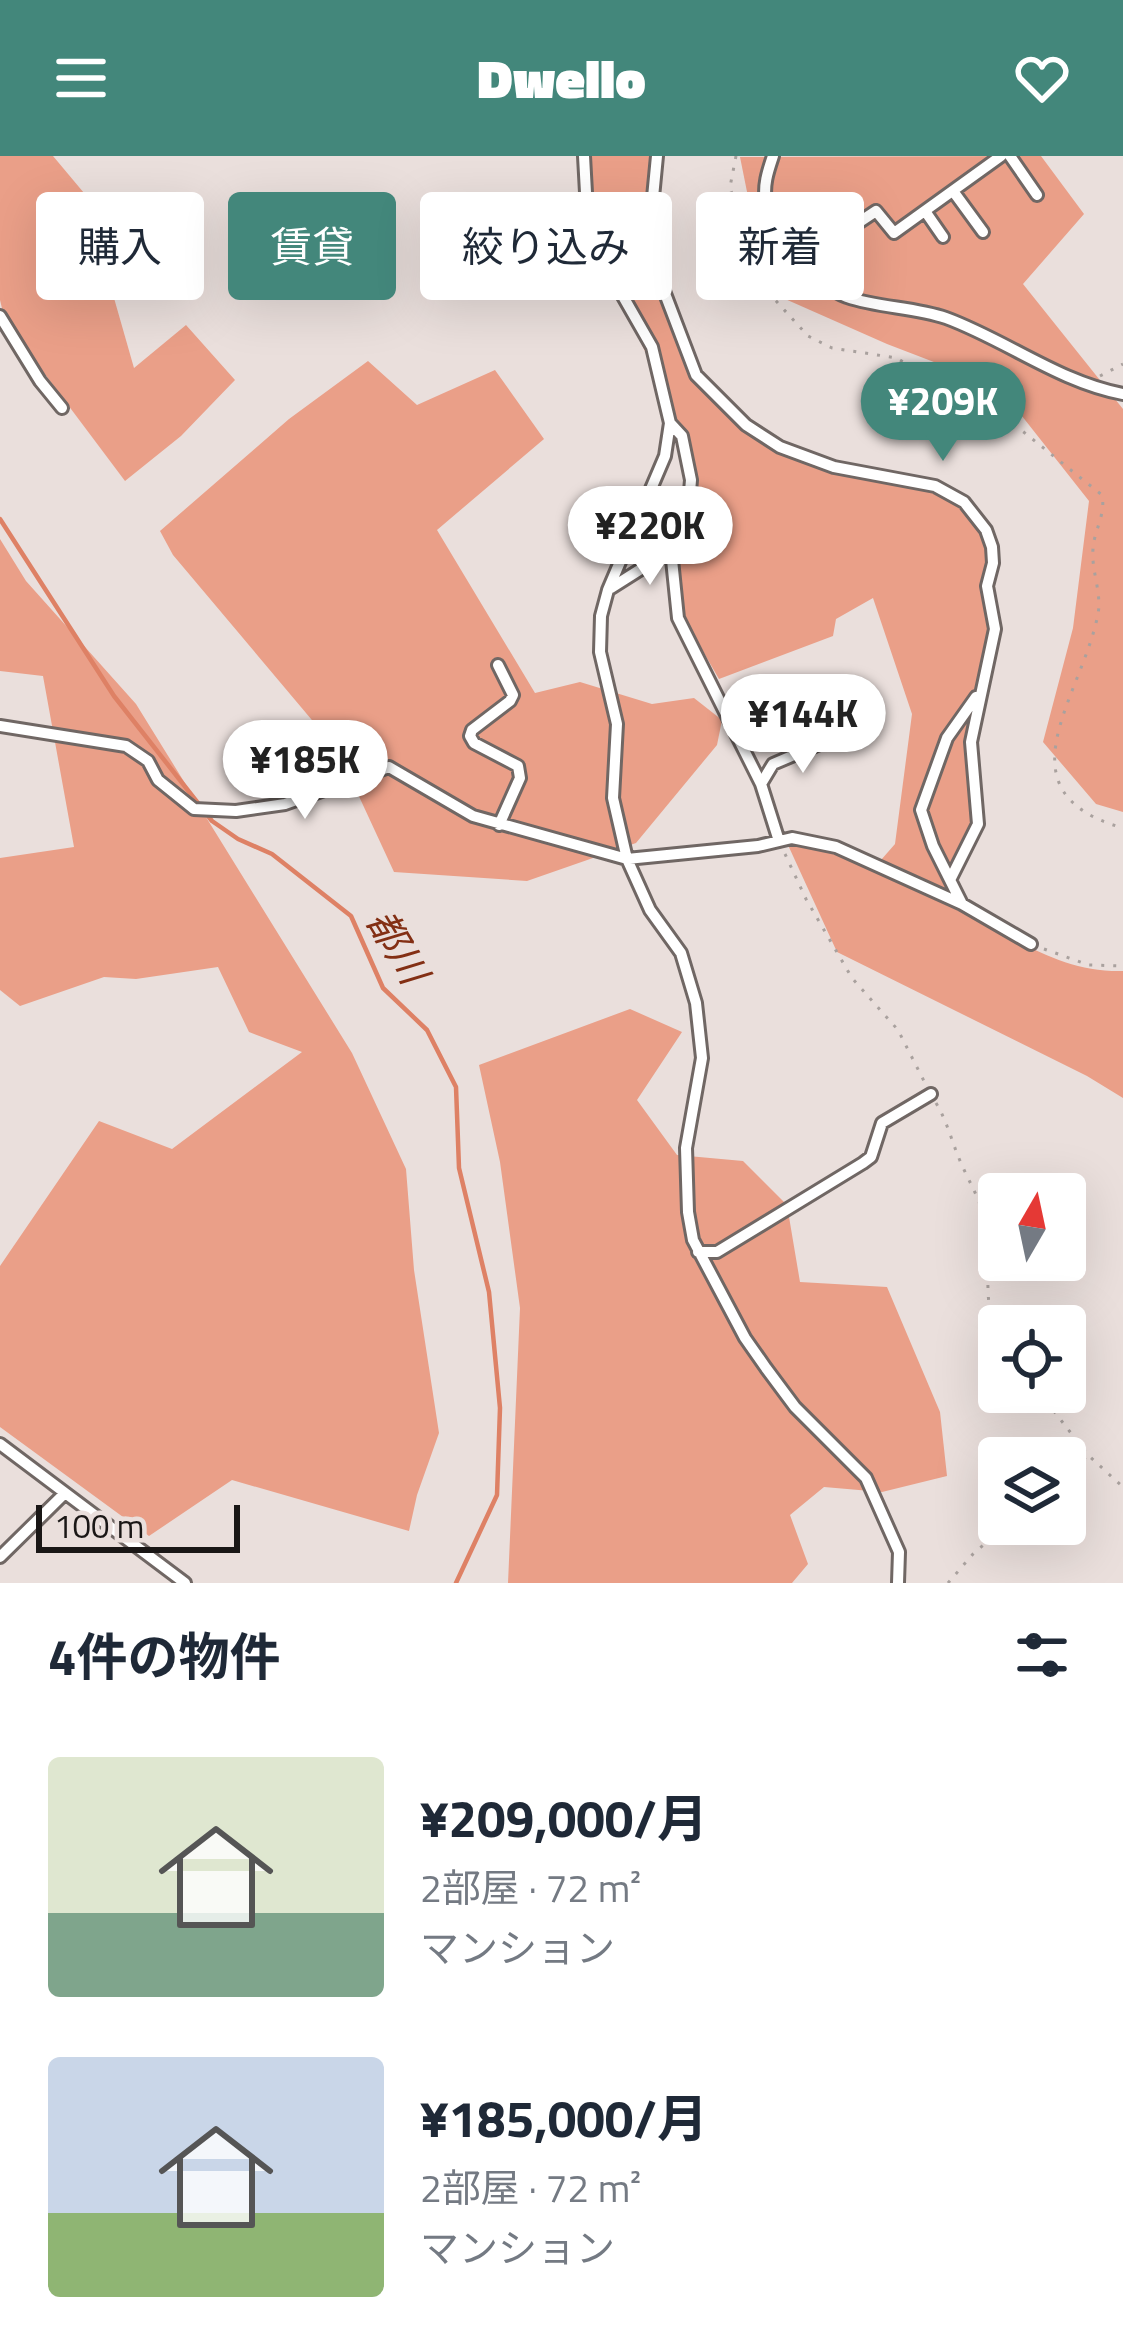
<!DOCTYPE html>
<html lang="ja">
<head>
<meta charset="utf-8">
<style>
	body { margin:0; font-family:"Titillium Web","Noto Sans JP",sans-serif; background:#f2f2f3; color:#1f2937; height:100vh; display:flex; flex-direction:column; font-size:45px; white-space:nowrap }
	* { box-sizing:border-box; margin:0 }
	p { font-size:39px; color:#747a83 }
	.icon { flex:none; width:66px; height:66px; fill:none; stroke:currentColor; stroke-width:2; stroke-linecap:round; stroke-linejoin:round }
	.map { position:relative; height:1427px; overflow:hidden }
	.details { display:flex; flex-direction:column; background:#fff; flex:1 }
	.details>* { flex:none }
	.banner { position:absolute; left:36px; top:36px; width:1053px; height:108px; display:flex; gap:24px }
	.needle { width:78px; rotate:9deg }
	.tools { position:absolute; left:978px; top:1017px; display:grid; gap:24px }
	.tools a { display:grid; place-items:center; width:108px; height:108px; border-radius:12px; background:#fff; box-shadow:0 12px 48px #0002; font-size:60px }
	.scale { position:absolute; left:36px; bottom:30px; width:204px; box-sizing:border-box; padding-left:12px; border:6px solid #1a1716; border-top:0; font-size:33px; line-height:42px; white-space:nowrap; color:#1a1716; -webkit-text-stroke:9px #eadfdc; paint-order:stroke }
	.price { position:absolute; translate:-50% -102px; padding:0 27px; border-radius:42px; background:#fff; color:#222; font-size:39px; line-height:78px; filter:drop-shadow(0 3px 6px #0008) }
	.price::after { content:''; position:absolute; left:50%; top:72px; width:36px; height:27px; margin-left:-18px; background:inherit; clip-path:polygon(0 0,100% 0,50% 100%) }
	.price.current { background:#43877b; color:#fff }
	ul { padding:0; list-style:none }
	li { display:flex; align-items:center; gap:36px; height:300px; padding:0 48px }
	li span { display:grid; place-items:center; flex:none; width:336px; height:240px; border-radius:12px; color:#555 }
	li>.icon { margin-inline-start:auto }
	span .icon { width:144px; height:144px; fill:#fffc; stroke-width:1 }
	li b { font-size:51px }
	h2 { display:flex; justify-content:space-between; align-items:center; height:144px; padding:0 48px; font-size:51px }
	.pill { padding:0 42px; border-radius:12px; background:#fff; box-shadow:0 12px 48px #0002; font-size:42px; line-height:108px }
	.pill.current { background:#43877b; color:#fff }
	header { display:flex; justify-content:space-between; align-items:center; height:156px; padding:0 48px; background:#43877b; color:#fff; font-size:54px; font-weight:800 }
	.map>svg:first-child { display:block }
</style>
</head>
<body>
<header><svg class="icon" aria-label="menu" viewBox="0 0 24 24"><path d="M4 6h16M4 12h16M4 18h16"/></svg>Dwello<svg class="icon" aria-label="heart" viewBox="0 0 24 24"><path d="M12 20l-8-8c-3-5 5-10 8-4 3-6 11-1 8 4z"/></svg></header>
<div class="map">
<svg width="1123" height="1427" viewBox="0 0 1123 1427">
	<rect width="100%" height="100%" fill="#eadfdc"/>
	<path fill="#ea9f88" d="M 0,0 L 53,0 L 84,37 L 134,212 L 186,169 L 235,224 L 181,280 L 125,325 L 5,165 L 0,144 Z
		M 589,0 L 653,0 L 643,88 L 688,213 L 738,269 L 768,288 L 835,316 L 938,336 L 975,364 L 985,382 L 990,403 L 984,420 L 984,446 L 991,470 L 966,584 L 973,672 L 951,715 L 955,737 L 881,704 L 895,688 L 912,558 L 873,442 L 836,463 L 833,480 L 719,523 L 682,459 L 676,406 L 677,390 L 695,346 L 695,306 L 596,87 Z
		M 1041,0 L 1084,58 L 1023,128 L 1123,253 L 1123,656 L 1096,648 L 1043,586 L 1073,472 L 1089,345 L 999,231 L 887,188 L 767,135 L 740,1 Z
		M 368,205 L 417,249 L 495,214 L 544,283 L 437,374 L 535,537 L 580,526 L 652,548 L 694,542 L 722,564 L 717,589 L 636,687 L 527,725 L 394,716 L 338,595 L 173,399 L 160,375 L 289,263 Z
		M 0,383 L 26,425 L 136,548 L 352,897 L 406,1013 L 414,1114 L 439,1277 L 417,1339 L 409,1375 L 232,1324 L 149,1380 L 0,1271 L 0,1110 L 99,965 L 172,993 L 302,896 L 249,876 L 218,811 L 136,823 L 104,821 L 20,850 L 0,834 L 0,702 L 74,691 L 43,520 L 0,515 Z
		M 788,689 C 841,692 890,715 937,739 C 997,770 1052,817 1123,815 L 1123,942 L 1087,920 L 837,796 Z
		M 630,853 L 682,876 L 637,944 L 677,999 L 743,1005 L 787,1049 L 800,1126 L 887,1131 L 940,1256 L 947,1320 L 882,1336 L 824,1331 L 790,1359 L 808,1408 L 792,1427 L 508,1427 L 520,1152 L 500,1006 L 479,909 Z"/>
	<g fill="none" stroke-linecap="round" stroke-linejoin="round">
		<path stroke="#de8165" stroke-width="4.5" d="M 0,363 L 114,540 L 212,665 L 238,683 L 272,698 L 351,760 L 383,832 L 427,874 L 456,931 L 459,1012 L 489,1136 L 500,1252 L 497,1339 L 456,1427"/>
		<defs>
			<path id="street" d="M 584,0 L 587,55 L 596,93 L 652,191 L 670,267 L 665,300 L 608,434 L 601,460 L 600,496 L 617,568 L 613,642 L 627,703 L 650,754 L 681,797 L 696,847 L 702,902 L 686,992 L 688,1056 L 693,1084 L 745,1182 L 766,1212 L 795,1251 L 866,1322 L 899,1396 L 898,1427
				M 657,0 L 648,93 L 696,219 L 746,269 L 780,291 L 834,311 L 935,330 L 964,346 L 986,374 L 992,391 L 993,407 L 987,430 L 995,473 L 971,586 L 978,668 L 951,722
				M 773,0 C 768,15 763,29 766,45 C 773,80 813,128 847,141 C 879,152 914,151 946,162 C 1006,184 1059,226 1123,238
				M 1010,0 L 1037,39
				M 953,35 L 983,76
				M 925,55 L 943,81
				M 801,105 L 876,55 L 894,77 L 1001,0
				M 0,160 L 40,225 L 62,252
				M 670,267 L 682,280 L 691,324 L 689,347 L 671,394 L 678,462 L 761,628 L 779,685
				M 611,432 L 671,394
				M 498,509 L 513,539 L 510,545 L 472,574 L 470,580 L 474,587 L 518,610 L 520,622 L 499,669
				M 0,570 L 126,590 L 148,605 L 158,624 L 194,653 L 236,655 L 285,648 L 389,611 L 473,660 L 627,703 L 758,690 L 792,682 L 836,691 L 962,748 L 1031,788
				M 761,628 L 773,608 L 822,587
				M 962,748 L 933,690 L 921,654 L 947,582 L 976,541
				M 698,1096 L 717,1096 L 863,1007 L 871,1001 L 882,967 L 931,938
				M 0,1288 L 185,1427
				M 0,1401 L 64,1338"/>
		</defs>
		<use href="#street" stroke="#706764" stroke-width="16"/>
		<path stroke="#a9a19e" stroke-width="3" stroke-dasharray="3 9" stroke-linecap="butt" d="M 736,0 L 730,31 L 751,108 L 767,135 L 808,180 L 832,192 L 897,202 L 924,220 L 980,241 L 1102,339 C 1106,359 1094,374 1093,393 C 1091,414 1102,437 1098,458 C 1082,541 996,636 1123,672
			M 1100,220 L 1123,208
			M 785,698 L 806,743 L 852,822 L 898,874 L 926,929
			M 1044,793 L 1089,809 L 1123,810
			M 936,947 C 948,967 952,987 961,1007 C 970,1028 982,1046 985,1068 C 992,1109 981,1148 999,1187
			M 1039,1236 L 1088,1299 L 1123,1331
			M 1065,1319 L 1086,1301
			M 948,1427 L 973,1398 L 1008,1368"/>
		<use href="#street" stroke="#fff" stroke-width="10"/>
	</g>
	<g text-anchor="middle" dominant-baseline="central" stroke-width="12" stroke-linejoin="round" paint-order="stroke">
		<g font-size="39" font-style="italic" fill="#832f14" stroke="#eadfdc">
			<text transform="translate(398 790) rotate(59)">都川</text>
		</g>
	</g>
</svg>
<div class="tools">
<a><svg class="needle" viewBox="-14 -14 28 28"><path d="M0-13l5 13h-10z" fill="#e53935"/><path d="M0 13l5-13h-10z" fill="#747a83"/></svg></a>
<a><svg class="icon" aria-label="locate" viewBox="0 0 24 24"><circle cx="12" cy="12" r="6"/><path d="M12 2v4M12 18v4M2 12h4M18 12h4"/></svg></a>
<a><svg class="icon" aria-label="layers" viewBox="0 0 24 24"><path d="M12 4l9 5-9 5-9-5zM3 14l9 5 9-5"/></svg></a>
</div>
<div class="scale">100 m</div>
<b class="price current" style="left:943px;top:308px">¥209K</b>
<b class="price" style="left:650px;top:432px">¥220K</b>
<b class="price" style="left:803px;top:620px">¥144K</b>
<b class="price" style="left:305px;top:666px">¥185K</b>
<div class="banner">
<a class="pill">購入</a>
<a class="pill current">賃貸</a>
<a class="pill">絞り込み</a>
<a class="pill">新着</a>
</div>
</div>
<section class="details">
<h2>4件の物件<svg class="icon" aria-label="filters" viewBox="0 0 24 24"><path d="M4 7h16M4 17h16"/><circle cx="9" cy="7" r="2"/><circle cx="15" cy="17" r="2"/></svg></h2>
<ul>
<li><span style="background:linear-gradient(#dfe7d0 65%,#7fa58c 0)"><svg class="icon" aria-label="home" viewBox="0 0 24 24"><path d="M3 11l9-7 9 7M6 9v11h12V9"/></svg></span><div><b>¥209,000/月</b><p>2部屋 · 72 m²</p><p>マンション</p></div></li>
<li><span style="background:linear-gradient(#c9d6e8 65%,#8fb573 0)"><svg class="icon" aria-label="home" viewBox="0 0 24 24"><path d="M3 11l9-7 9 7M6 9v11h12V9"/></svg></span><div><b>¥185,000/月</b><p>2部屋 · 72 m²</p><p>マンション</p></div></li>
</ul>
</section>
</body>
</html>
